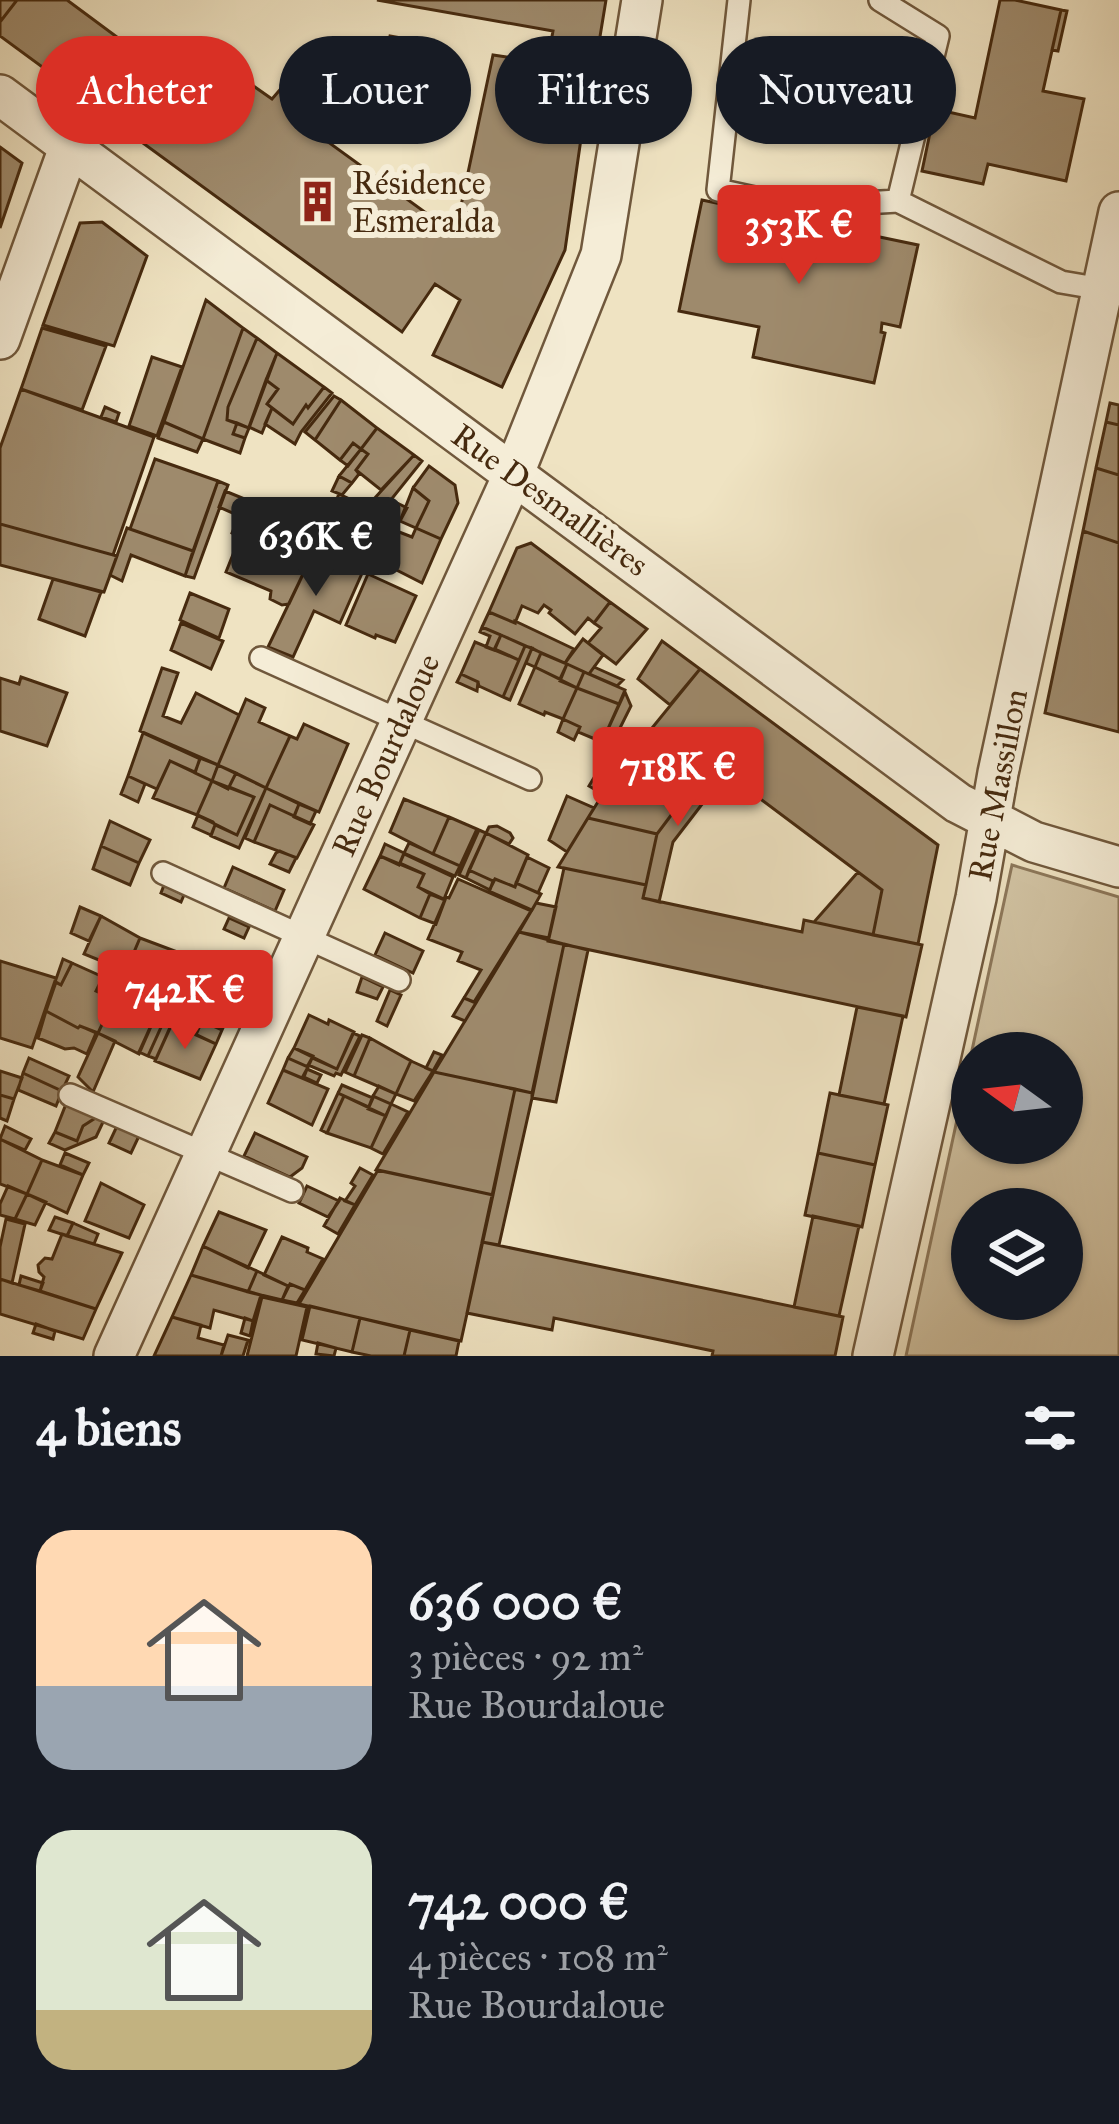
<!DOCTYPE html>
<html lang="fr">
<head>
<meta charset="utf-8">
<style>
	body { margin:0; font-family:"IM FELL Great Primer",serif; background:#20242c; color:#f1f3f6; height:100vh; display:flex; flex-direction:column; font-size:45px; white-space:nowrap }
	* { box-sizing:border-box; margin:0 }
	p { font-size:39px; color:#9ea1a6 }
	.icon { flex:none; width:66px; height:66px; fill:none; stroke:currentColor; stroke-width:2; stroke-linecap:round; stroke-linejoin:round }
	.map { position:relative; height:1356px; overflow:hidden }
	.drawer { display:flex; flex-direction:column; background:#171b24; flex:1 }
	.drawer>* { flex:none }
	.guide { position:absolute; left:36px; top:36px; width:1047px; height:108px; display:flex; gap:24px }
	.needle { width:78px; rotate:285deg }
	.fabs { position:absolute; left:951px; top:1032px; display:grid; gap:24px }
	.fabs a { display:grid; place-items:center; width:132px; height:132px; border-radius:50%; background:#171b24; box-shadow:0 3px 9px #0004; font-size:60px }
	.price { position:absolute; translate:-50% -102px; padding:0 27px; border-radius:12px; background:#d93025; color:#fff; font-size:39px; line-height:78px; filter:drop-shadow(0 3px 6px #0008) }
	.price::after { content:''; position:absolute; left:50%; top:72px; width:36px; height:27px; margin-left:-18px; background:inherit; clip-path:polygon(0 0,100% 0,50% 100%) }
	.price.selected { background:#222; color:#fff }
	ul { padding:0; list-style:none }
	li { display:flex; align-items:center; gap:36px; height:300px; padding:0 36px }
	li span { display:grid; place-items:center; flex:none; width:336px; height:240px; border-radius:36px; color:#555 }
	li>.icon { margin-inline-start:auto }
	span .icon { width:144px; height:144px; fill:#fffc; stroke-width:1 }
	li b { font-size:51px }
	h2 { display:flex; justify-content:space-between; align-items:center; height:144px; padding:0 36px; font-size:51px }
	.chip { padding:0 42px; border-radius:54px; background:#171b24; box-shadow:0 3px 9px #0004; font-size:42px; line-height:108px }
	.chip.selected { background:#d93025; color:#fff }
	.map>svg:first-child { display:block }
</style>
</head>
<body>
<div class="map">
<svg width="1119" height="1356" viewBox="0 0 1119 1356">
	<rect width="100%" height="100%" fill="#efe3c2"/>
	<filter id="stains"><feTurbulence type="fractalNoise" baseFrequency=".00167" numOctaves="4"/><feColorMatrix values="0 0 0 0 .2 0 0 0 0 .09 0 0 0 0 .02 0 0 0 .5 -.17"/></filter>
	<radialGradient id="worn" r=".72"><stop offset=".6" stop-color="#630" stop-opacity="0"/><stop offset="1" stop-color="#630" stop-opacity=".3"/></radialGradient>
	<path fill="#d2c4a4" stroke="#8c775a" stroke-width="3" fill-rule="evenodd" d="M 1012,865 L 1119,897 L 1119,1356 L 906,1356 ZM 972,1053 L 1062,1053 L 1062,1143 L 972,1143 ZM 972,1209 L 1062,1209 L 1062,1299 L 972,1299 Z"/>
	<path fill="#9e8a6c" stroke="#462a0f" stroke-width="3" d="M 0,0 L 17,0 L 0,22 Z
		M 17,0 L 67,0 L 121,40 L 79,94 L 0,36 L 0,22 Z
		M 377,0 L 606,0 L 595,67 L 548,58 L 553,31 Z
		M 1000,0 L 1015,0 L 1061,10 L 1043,91 L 1084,99 L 1066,181 L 988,164 L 983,184 L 922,171 L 935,109 L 975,118 Z
		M 1061,10 L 1067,11 L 1058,51 L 1052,50 Z
		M 390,36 L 423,42 L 422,50 L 388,44 Z
		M 166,43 L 190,63 L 170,90 L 143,71 Z
		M 116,47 L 145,69 L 108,116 L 79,94 Z
		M 201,49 L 272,99 L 291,77 L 304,89 L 288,113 L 455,234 L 493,55 L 591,69 L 565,250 L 502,387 L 433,355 L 460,300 L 435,284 L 402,332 L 136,138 Z
		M 143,71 L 170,90 L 136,138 L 108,116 Z
		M 0,147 L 22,163 L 0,228 Z
		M 702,200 L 918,245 L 900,327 L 882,323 L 881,332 L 885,333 L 874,383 L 753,357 L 759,327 L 679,311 Z
		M 102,222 L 147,256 L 114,346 L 43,325 L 80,223 Z
		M 206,300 L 243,328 L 203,439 L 164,422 Z
		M 42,328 L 106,346 L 82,410 L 21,389 Z
		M 243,328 L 257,338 L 228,407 L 227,420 L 237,423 L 233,434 L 245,438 L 240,453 L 203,439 Z
		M 257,338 L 277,353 L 249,428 L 227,420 L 228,407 Z
		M 277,353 L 324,387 L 308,408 L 306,405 L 293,424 L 267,404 L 278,389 L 266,380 Z
		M 152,357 L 182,367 L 157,436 L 129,426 Z
		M 266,380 L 278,389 L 267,404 L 272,408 L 262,433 L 249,427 Z
		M 324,387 L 332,393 L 301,432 L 295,444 L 265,424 L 272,408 L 293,424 L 306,405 L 308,408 Z
		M 21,389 L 154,437 L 113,555 L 0,524 L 0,448 Z
		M 334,396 L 341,400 L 315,440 L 305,432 Z
		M 341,400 L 377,428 L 361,449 L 353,443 L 340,460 L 315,440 Z
		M 1110,403 L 1119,405 L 1119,425 L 1106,422 Z
		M 105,407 L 119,413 L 116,422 L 101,417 Z
		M 164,422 L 203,439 L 197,452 L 158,438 Z
		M 1106,422 L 1119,425 L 1119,475 L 1096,468 Z
		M 237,423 L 249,428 L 245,438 L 233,434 Z
		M 377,428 L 414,455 L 381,490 L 356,470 L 368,454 L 361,449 Z
		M 353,443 L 361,449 L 348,466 L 340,460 Z
		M 361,449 L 368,454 L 356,470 L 359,474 L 352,483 L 339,476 Z
		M 414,455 L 422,461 L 386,506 L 373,500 Z
		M 155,459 L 218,481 L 193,551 L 130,529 Z
		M 429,466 L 455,485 L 458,503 L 441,539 L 416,528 L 429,501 L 413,488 Z
		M 1096,468 L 1119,475 L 1119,543 L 1083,531 Z
		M 339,476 L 352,483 L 342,495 L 332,491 Z
		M 218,481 L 228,485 L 194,578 L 185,576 Z
		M 413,488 L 429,501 L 416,528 L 400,521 Z
		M 225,491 L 269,509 L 262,526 L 219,507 Z
		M 339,494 L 369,508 L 345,563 L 315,549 Z
		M 391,500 L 407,508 L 400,521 L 381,512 Z
		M 269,509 L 315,529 L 314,532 L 304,527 L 298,542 L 262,526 Z
		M 376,511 L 391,517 L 385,530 L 370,524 Z
		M 239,516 L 315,549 L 289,604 L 282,605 L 270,599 L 271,591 L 226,572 L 240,537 L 232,533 Z
		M 0,524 L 117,556 L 104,592 L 0,565 Z
		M 304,527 L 321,535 L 315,549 L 298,542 Z
		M 127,528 L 193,551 L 185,576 L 131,555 L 122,581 L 110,575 Z
		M 416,528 L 441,539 L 422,583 L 379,561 L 394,530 L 412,537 Z
		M 1083,531 L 1119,543 L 1119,732 L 1045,713 Z
		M 531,543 L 610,602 L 594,623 L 588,618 L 575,634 L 549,613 L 551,610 L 544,605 L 538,613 L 522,606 L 515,623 L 489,612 L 517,548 Z
		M 315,549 L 363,571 L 340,623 L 314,611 L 293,657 L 268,647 Z
		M 368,574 L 416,596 L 395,642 L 376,635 L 375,638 L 346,625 Z
		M 53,579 L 101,592 L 85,636 L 39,619 Z
		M 190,593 L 229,609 L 219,638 L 180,620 Z
		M 610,602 L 647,629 L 616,664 L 588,643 L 601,628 L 594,623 Z
		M 489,612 L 515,623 L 515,621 L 574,649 L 565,663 L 501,635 L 482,627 Z
		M 181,623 L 223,641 L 211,669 L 171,650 Z
		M 482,627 L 501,635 L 494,650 L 486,647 L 490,636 L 480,632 Z
		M 501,635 L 525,646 L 519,660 L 495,649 Z
		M 583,639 L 603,655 L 589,674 L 565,663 Z
		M 662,641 L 700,669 L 670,705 L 638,679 Z
		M 475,642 L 519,660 L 503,697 L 479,686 L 478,682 L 461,674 Z
		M 525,646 L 532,648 L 510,700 L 503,697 Z
		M 532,648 L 541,653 L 535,667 L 526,663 Z
		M 541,653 L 567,664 L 560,679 L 535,667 Z
		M 567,664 L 584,672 L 577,688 L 560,681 Z
		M 535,667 L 577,688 L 563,719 L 545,712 L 544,715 L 519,704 Z
		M 594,667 L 623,680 L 617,686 L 589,674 Z
		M 162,668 L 178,673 L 163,716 L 181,723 L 196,693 L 239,715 L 218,765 L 140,731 Z
		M 700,669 L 938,845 L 918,944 L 873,935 L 882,890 L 711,762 L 657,834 L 588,818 L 617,771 Z
		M 584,672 L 625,690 L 619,704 L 577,688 Z
		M 461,674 L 478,682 L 477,691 L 457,682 Z
		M 21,677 L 67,693 L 47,746 L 0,731 L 0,678 L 19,684 Z
		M 577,688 L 619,704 L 602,742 L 578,732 L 580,727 L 563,719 Z
		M 625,692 L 631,706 L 611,746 L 602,742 Z
		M 246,699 L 265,708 L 259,722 L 290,736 L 266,788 L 218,765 Z
		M 563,719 L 580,727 L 574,740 L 558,732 Z
		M 304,724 L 348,744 L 319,812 L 266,788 L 290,736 L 297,739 Z
		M 621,730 L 643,739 L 633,751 L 615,744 Z
		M 143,733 L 200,759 L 195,772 L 170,761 L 157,789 L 128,776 Z
		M 612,745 L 631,754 L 620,768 L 604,761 Z
		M 200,758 L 218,765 L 212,781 L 195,773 Z
		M 170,761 L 212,781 L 197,815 L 153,798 Z
		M 604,761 L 618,767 L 601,793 L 589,786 Z
		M 711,762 L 726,773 L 673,842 L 659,902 L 643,898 L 657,834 Z
		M 218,765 L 236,773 L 228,789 L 212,781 Z
		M 236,773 L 266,788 L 239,848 L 211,836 L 215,825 L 237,835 L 254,797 L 229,787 Z
		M 128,776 L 145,784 L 138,802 L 121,794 Z
		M 212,781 L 254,797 L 237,835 L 197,815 Z
		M 266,788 L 299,804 L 294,816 L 270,805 L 254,842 L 245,838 Z
		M 567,796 L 594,808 L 567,852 L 549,840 Z
		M 404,799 L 449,817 L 433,854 L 390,832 Z
		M 299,804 L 316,811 L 310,824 L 294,817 Z
		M 270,805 L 314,825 L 297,858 L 254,842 Z
		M 198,815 L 213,822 L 215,825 L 211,835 L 193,827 Z
		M 449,817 L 477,829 L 460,866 L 433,854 Z
		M 588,818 L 657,834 L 646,885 L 558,867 Z
		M 110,821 L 150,840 L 139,863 L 101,846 Z
		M 497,826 L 510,833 L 513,838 L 509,844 L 486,833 L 489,827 Z
		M 479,830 L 486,833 L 466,878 L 459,875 Z
		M 486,833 L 528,855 L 515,887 L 495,879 L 493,881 L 469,870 Z
		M 409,843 L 460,866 L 455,876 L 404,853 Z
		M 385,844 L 404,853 L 399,865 L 380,856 Z
		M 101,846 L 139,863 L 130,885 L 93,869 Z
		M 280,851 L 296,858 L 289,872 L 270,864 L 276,853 Z
		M 404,854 L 453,877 L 444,899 L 418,887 L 424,874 L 400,863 Z
		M 380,856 L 424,874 L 418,887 L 430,894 L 420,918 L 364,889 Z
		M 527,857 L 549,868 L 538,893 L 516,883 Z
		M 233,867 L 284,890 L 275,911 L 224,888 Z
		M 564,868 L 646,885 L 643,898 L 802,932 L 804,920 L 922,945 L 906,1017 L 548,941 Z
		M 469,870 L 493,881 L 490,890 L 466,878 Z
		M 858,872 L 882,890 L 873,935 L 814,922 Z
		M 458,879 L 531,911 L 474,1002 L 464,998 L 481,970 L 458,961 L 462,952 L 428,939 L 446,897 L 449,898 Z
		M 495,879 L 515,887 L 516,883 L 541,894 L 532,910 L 489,891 Z
		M 164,885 L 184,895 L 181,902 L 161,893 Z
		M 430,894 L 445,900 L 436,924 L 420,918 Z
		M 536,903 L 556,907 L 549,938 L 519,932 Z
		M 80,907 L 101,916 L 89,941 L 71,933 Z
		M 101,916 L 140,938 L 126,971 L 84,954 Z
		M 229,918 L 249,927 L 244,938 L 224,929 Z
		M 519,932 L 564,944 L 532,1093 L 434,1072 Z
		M 385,933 L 423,951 L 413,973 L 375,955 Z
		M 140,938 L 183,954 L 166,991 L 126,971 Z
		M 564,944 L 588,950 L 556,1102 L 532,1098 Z
		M 181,958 L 189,961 L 172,999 L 159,994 L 155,1001 L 137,992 L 142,980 L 166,991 Z
		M 63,959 L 72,963 L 61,985 L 55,982 Z
		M 0,961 L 56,978 L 32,1048 L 0,1038 Z
		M 200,961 L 243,983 L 228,1017 L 183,998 Z
		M 72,963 L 103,977 L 96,991 L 114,999 L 98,1033 L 80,1026 L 78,1028 L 46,1011 L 56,982 L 61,985 Z
		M 108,963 L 126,971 L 119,985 L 103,977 Z
		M 229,964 L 247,972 L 243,983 L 225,975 Z
		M 126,971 L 143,979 L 137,992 L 119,985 Z
		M 103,977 L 119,985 L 114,999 L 96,991 Z
		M 362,977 L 383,987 L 377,999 L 357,992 Z
		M 119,985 L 137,992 L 130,1006 L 114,999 Z
		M 390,990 L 401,995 L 387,1026 L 377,1021 Z
		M 464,998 L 476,1003 L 465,1021 L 453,1016 Z
		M 114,999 L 156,1015 L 139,1054 L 98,1033 Z
		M 857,1007 L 903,1016 L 884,1104 L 839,1095 Z
		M 208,1008 L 228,1017 L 222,1030 L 202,1021 Z
		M 158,1010 L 167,1014 L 148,1056 L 139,1052 Z
		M 46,1011 L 78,1028 L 80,1026 L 96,1033 L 87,1054 L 74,1048 L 65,1049 L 38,1038 Z
		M 167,1014 L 175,1017 L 156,1059 L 148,1056 Z
		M 309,1015 L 328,1024 L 329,1020 L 354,1032 L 337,1069 L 294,1048 Z
		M 202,1021 L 222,1030 L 216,1044 L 196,1035 Z
		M 172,1023 L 216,1044 L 200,1079 L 155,1061 Z
		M 98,1033 L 115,1041 L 93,1092 L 78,1077 Z
		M 353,1033 L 360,1036 L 341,1075 L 336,1073 L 334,1076 L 308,1065 L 312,1058 L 337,1069 Z
		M 362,1035 L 370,1038 L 354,1076 L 345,1072 Z
		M 370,1038 L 411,1061 L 396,1094 L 354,1076 Z
		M 294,1048 L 313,1056 L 308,1067 L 288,1058 Z
		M 434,1052 L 442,1055 L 433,1071 L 426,1068 Z
		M 29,1058 L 69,1076 L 62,1091 L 23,1073 Z
		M 288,1058 L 308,1067 L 302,1078 L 283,1070 Z
		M 411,1061 L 433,1071 L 414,1101 L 396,1094 Z
		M 307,1069 L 321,1075 L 317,1083 L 304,1077 Z
		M 283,1070 L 328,1089 L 312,1125 L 268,1103 Z
		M 0,1071 L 22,1078 L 14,1099 L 0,1095 Z
		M 434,1072 L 515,1089 L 493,1195 L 376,1170 Z
		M 23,1073 L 62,1091 L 56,1106 L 18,1090 Z
		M 342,1085 L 373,1098 L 369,1107 L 338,1093 Z
		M 379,1086 L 396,1094 L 391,1104 L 373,1096 Z
		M 515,1089 L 532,1093 L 532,1098 L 499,1245 L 482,1242 Z
		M 338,1093 L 344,1096 L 327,1133 L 321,1130 Z
		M 830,1093 L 888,1105 L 875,1165 L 818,1153 Z
		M 0,1095 L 14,1099 L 7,1121 L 0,1118 Z
		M 344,1096 L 386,1116 L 371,1148 L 327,1133 Z
		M 373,1096 L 391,1104 L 386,1116 L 368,1109 Z
		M 66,1104 L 97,1117 L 83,1126 L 77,1141 L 55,1132 Z
		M 391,1104 L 408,1112 L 383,1154 L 371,1148 Z
		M 97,1117 L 104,1120 L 96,1137 L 65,1150 L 49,1143 L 55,1132 L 77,1141 L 83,1126 Z
		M 5,1126 L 31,1139 L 25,1150 L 0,1139 Z
		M 117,1126 L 139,1136 L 131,1153 L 109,1143 Z
		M 255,1133 L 307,1157 L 302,1168 L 290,1177 L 244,1156 Z
		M 0,1139 L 42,1160 L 27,1194 L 0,1184 Z
		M 65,1153 L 89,1163 L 83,1175 L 60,1165 Z
		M 818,1153 L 875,1165 L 862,1227 L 805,1215 Z
		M 42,1160 L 83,1175 L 67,1213 L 27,1194 Z
		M 360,1168 L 373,1175 L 355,1205 L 345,1201 L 355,1186 L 351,1183 Z
		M 378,1170 L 493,1195 L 461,1341 L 299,1304 Z
		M 101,1183 L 144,1205 L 129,1238 L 85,1221 Z
		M 8,1186 L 27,1194 L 15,1219 L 0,1215 L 0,1204 Z
		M 307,1186 L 339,1201 L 328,1217 L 299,1203 Z
		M 27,1194 L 46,1202 L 35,1225 L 15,1219 Z
		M 340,1198 L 355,1205 L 338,1234 L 324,1226 Z
		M 219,1212 L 266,1230 L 248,1268 L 203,1246 Z
		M 813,1216 L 859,1226 L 839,1316 L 794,1307 Z
		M 55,1217 L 73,1223 L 67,1236 L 49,1230 Z
		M 6,1219 L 25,1224 L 12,1283 L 0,1279 L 0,1247 Z
		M 73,1223 L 98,1234 L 94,1244 L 67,1236 Z
		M 62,1234 L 122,1253 L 96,1309 L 40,1291 L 44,1277 L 39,1272 L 38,1265 L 45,1258 L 52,1259 Z
		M 282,1237 L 308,1248 L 307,1252 L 323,1259 L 305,1290 L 290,1284 L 288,1286 L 264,1275 Z
		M 482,1242 L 843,1317 L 835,1356 L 712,1356 L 713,1351 L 554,1318 L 552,1330 L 467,1313 Z
		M 203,1246 L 257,1271 L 248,1292 L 191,1275 Z
		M 257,1271 L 288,1286 L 282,1300 L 248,1292 Z
		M 191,1275 L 261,1295 L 253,1321 L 214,1310 L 210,1328 L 172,1317 Z
		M 21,1276 L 43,1283 L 40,1291 L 19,1285 Z
		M 0,1279 L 96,1309 L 83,1339 L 0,1314 Z
		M 290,1284 L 305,1290 L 297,1303 L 282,1300 Z
		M 262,1297 L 307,1307 L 296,1356 L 247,1356 Z
		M 310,1306 L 360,1318 L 352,1352 L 302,1340 Z
		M 172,1317 L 201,1325 L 198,1338 L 224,1345 L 221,1356 L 154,1356 Z
		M 245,1318 L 253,1321 L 250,1336 L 241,1333 Z
		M 360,1318 L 410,1330 L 404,1356 L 371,1356 L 352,1352 Z
		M 36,1324 L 55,1331 L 53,1339 L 33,1333 Z
		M 410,1330 L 459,1341 L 456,1356 L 404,1356 Z
		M 228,1335 L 248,1340 L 243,1356 L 221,1356 Z
		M 318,1343 L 336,1348 L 334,1356 L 316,1354 Z"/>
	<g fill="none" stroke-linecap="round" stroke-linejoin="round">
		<defs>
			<path id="service" d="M 739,0 L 718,190 L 796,207 L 898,201
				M 880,0 L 938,36 L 898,201 L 1061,282 L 1102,289
				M 261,658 L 530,779
				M 163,873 L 399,980
				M 70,1095 L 292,1191"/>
			<path id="minor" d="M 0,95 L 958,803 L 1034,842 L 1119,867
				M 0,339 L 70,145
				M 114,1356 L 514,473 L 601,255 L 642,0
				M 873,1356 L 976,898 L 998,773 L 1119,212"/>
		</defs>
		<use href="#service" stroke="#70583c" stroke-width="26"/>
		<use href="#minor" stroke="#70583c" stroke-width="44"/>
		<use href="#service" stroke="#f5edd7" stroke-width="21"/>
		<use href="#minor" stroke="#f5edd7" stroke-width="39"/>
	</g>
	<defs>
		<symbol id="building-bare" viewBox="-9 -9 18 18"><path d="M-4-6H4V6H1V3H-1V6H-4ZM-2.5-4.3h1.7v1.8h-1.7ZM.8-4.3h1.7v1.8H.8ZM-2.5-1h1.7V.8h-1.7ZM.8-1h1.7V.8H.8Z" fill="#8f2418" stroke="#f5edd7" stroke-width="2.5" paint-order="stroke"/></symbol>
	</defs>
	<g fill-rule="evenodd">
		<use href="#building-bare" x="288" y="172" width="59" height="59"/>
	</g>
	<g text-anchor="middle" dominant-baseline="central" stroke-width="12" stroke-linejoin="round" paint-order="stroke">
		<g font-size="33" fill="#462a0f" stroke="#f5edd7" text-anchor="start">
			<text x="352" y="183">Résidence<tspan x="352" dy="38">Esmeralda</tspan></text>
		</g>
		<g font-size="33" fill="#462a0f" stroke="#f5edd7">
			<text transform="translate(550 500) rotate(36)">Rue Desmallières</text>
			<text transform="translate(386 755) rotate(-66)">Rue Bourdaloue</text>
			<text transform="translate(998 785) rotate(-79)">Rue Massillon</text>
		</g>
	</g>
	<rect width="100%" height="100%" filter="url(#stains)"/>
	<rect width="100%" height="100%" fill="url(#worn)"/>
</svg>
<div class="fabs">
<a><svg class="needle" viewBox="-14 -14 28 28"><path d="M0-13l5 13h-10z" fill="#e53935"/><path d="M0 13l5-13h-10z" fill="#9ea1a6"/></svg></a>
<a><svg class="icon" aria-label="layers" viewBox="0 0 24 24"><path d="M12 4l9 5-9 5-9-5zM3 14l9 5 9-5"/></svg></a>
</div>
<b class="price" style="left:799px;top:287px">353K €</b>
<b class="price selected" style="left:316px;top:599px">636K €</b>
<b class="price" style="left:678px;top:829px">718K €</b>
<b class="price" style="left:185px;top:1052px">742K €</b>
<div class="guide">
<a class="chip selected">Acheter</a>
<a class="chip">Louer</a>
<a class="chip">Filtres</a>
<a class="chip">Nouveau</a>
</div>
</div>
<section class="drawer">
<h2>4 biens<svg class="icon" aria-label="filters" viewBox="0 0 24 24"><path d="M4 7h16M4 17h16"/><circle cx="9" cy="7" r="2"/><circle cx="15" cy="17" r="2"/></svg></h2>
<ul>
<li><span style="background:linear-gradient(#ffd9b3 65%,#9aa5b1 0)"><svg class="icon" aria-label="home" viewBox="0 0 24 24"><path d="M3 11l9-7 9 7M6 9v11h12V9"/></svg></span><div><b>636 000 €</b><p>3 pièces · 92 m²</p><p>Rue Bourdaloue</p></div></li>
<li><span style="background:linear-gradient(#dfe7d0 75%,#c2b280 0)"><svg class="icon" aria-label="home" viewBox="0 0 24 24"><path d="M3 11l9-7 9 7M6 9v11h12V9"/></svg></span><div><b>742 000 €</b><p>4 pièces · 108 m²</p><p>Rue Bourdaloue</p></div></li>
</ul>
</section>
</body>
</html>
